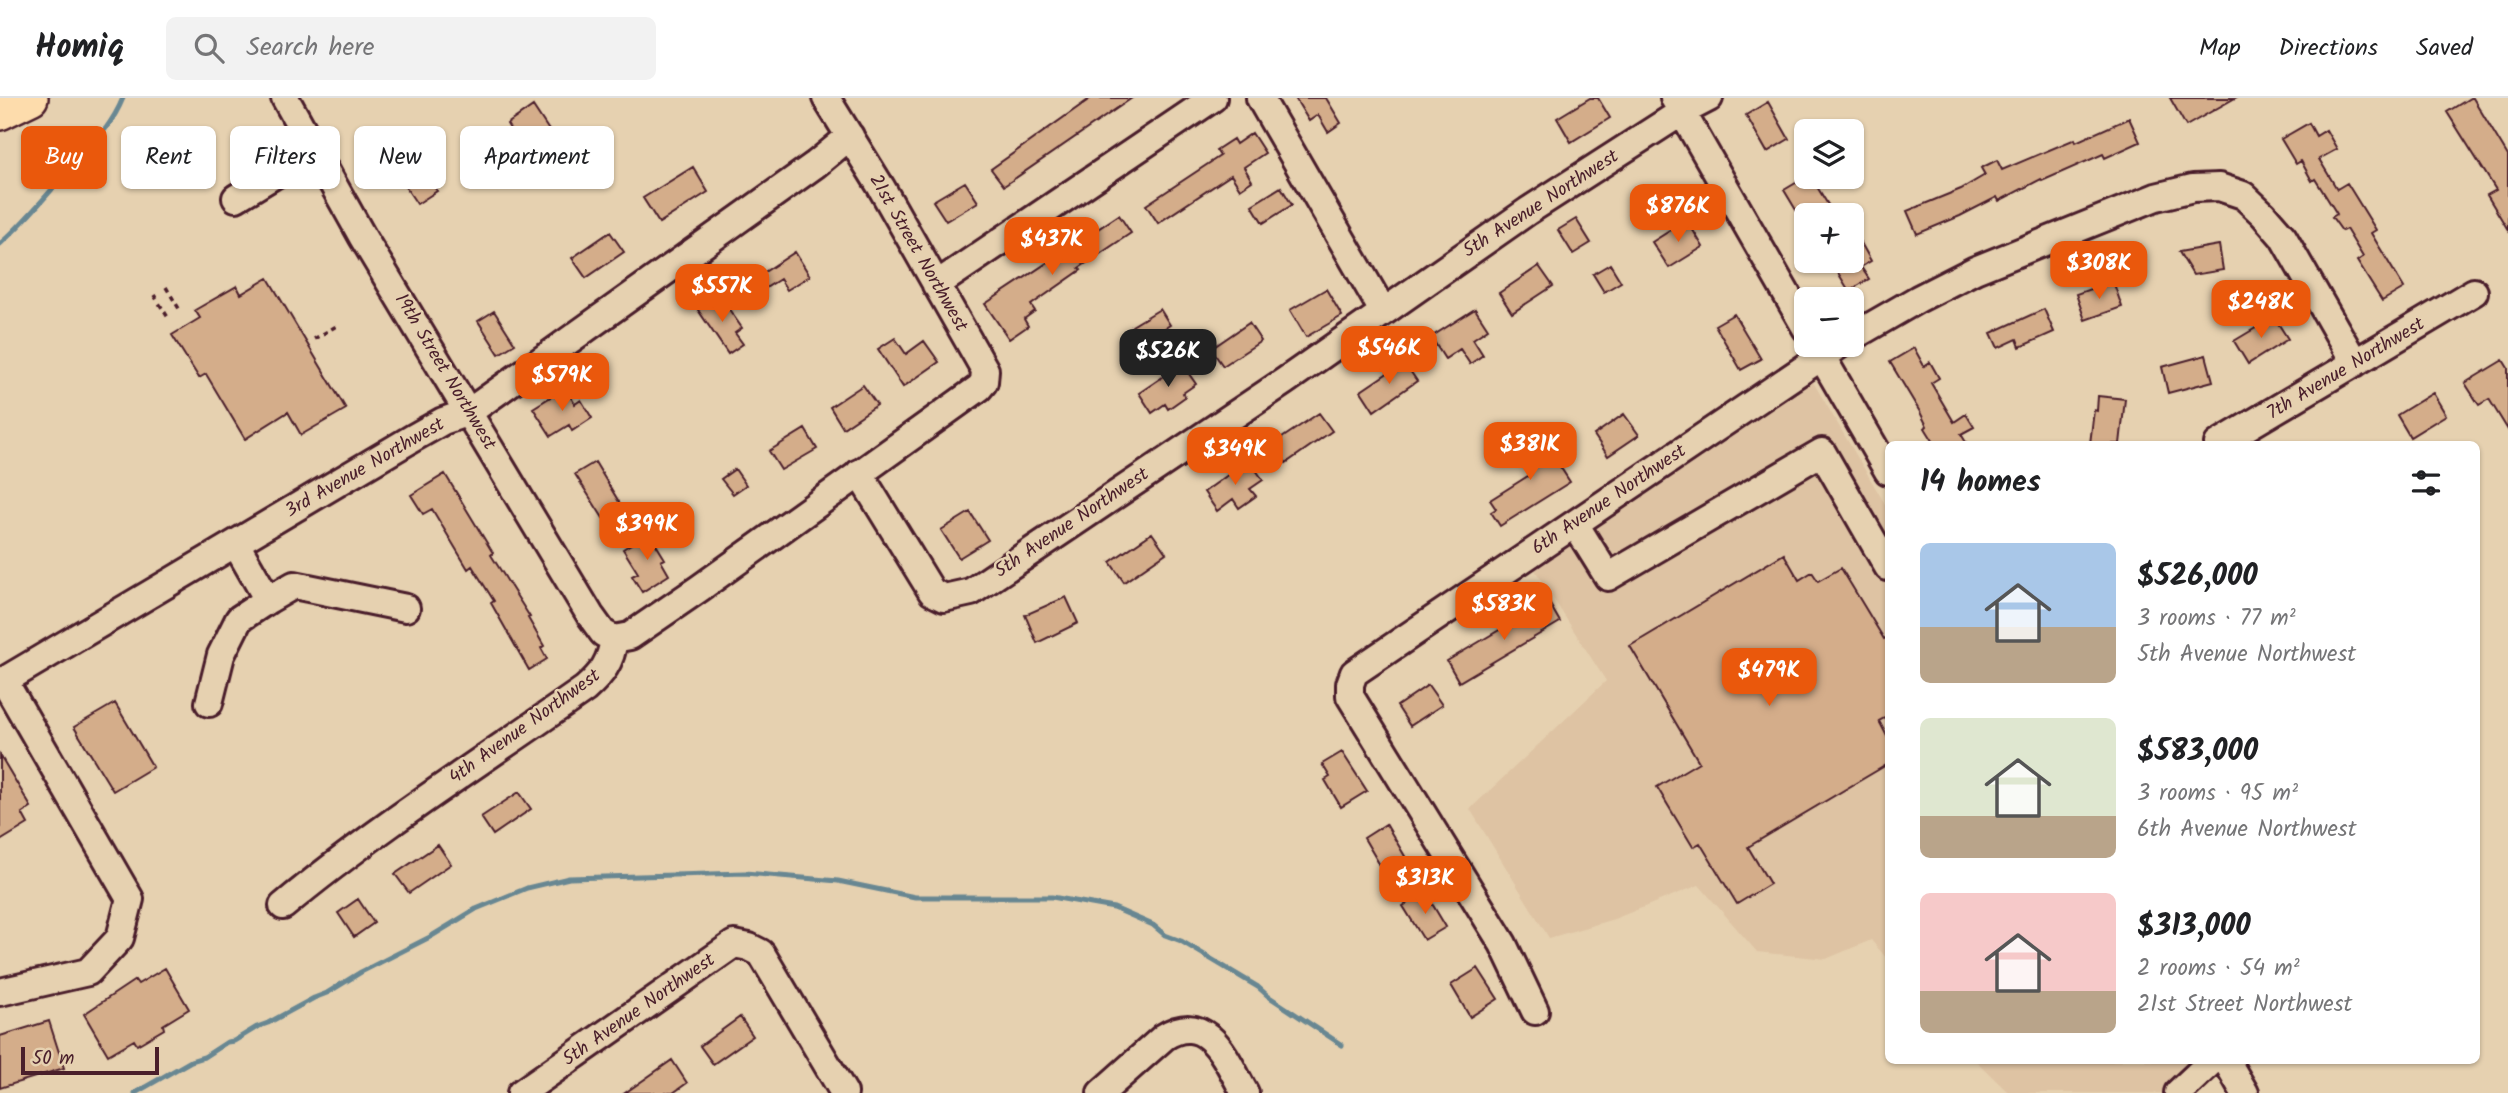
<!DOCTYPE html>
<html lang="en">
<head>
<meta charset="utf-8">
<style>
	body { margin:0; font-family:Kalam,sans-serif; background:#f2f2f2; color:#202124; height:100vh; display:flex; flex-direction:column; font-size:26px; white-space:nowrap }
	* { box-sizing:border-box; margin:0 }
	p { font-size:23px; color:#757577 }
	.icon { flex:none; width:38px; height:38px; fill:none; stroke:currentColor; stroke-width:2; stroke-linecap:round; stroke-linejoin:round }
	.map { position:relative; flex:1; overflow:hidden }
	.side { position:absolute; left:1885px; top:343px; width:595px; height:623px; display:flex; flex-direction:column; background:#fff; border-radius:10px; box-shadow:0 2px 5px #0004 }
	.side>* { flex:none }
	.top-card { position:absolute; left:21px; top:28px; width:665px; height:63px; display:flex; gap:14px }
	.buttons { position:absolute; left:1794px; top:21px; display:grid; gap:14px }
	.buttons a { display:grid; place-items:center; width:70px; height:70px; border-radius:10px; background:#fff; box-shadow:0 2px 5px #0004; font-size:35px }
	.scale { position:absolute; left:21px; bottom:18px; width:138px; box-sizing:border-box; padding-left:7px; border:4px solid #4a1f2b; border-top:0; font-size:19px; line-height:24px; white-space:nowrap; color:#4a1f2b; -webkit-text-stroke:5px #e6d1b0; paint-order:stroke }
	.price { position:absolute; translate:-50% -60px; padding:0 16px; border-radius:14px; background:#ea580c; color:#fff; font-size:23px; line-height:46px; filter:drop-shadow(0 2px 4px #0008) }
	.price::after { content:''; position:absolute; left:50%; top:42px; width:21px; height:16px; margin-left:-10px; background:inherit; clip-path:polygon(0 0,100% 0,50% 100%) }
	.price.on { background:#222; color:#fff }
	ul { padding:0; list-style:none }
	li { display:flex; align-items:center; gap:21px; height:175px; padding:0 35px }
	li span { display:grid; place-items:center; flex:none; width:196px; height:140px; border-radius:10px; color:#555 }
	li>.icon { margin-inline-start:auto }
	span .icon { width:84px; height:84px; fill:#fffc; stroke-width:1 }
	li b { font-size:30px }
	h2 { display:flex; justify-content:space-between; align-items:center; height:84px; padding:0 35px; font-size:30px }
	.chip { padding:0 24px; border-radius:10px; background:#fff; box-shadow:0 2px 5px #0004; font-size:24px; line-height:63px }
	.chip.on { background:#ea580c; color:#fff }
	header { display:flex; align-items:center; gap:42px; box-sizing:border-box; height:98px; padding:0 35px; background:#fff; border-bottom:2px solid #e0e0e0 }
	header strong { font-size:33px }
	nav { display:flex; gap:38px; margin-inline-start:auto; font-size:24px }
	.search { width:490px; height:63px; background:#f2f2f2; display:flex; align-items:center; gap:18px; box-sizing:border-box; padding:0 24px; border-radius:10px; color:#757577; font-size:26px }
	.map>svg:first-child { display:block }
</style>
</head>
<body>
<header>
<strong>Homiq</strong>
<div class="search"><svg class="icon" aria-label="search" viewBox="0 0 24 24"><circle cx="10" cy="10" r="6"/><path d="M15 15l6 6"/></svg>Search here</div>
<nav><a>Map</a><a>Directions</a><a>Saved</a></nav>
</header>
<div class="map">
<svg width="2508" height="995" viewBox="0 0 2508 995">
	<rect width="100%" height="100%" fill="#e6d1b0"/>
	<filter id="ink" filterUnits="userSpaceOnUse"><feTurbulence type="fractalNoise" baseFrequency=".0143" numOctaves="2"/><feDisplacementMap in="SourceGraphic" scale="14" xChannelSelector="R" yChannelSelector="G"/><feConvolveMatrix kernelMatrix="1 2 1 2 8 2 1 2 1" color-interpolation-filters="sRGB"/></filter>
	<g filter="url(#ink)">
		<path fill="#dec3a3" d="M 1813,284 L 1888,411 L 1888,862 L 1871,842 L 1826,861 L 1757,854 L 1699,787 L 1614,821 L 1549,840 L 1470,711 L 1606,583 L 1535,472 Z
			M 1976,963 L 2199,963 L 2165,995 L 2009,995 Z"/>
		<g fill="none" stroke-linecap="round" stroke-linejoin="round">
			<path stroke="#688792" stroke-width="5" d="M 0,146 C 25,124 45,99 67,74 C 89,49 110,32 123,0
				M 135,995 L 191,963 L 204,959 L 227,944 L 234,943 L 257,929 L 268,925 L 314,900 L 327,895 L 361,874 L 430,839 L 476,811 L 527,790 L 569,780 L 745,775 L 838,783 L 915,799 L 1052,799 L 1114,810 L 1153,827 L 1165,837 L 1181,843 L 1258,889 L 1268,898 L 1342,947"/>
		</g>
		<path fill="#d4ad8a" stroke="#4a1f2b" stroke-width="2" d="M 1091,0 L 1132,0 L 1004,88 L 991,71 Z
			M 1295,0 L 1326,0 L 1341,25 L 1328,34 L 1318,17 L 1309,23 Z
			M 1590,0 L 1598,0 L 1610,20 L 1571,44 L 1557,20 Z
			M 2170,0 L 2235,0 L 2186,28 Z
			M 2470,0 L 2473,0 L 2508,58 L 2508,132 L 2487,97 L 2496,92 L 2447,14 Z
			M 1768,4 L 1789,41 L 1767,54 L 1746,17 Z
			M 533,8 L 556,43 L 521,67 L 504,42 L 513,36 L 507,26 Z
			M 2129,20 L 2140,44 L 2105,60 L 2103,56 L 2042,83 L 2041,81 L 1999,103 L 1997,99 L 1960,118 L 1917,136 L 1907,113 L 1961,91 L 1985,77 L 1981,70 L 1997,62 L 2002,72 L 2075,41 L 2076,44 Z
			M 2309,25 L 2316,38 L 2326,32 L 2337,51 L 2319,61 L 2337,91 L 2347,85 L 2376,132 L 2371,135 L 2404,190 L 2382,203 L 2357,163 L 2363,159 L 2346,131 L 2342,133 L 2332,119 L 2337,116 L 2315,81 L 2312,83 L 2301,63 L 2296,66 L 2281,41 Z
			M 1252,35 L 1265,55 L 1244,69 L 1252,83 L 1240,91 L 1231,77 L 1158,125 L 1146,107 L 1220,58 L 1216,52 L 1233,41 L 1236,46 Z
			M 408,50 L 437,93 L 417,106 L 388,63 Z
			M 693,69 L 708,94 L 659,125 L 643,100 Z
			M 1806,79 L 1811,79 L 1830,110 L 1818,117 L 1799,117 L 1784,92 Z
			M 965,84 L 978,104 L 946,123 L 933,103 Z
			M 1281,89 L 1292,107 L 1263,125 L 1252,107 Z
			M 1119,117 L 1131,135 L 1079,170 L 1081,172 L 1031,207 L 1035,213 L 1024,221 L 1028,228 L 1009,241 L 985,206 Z
			M 1576,121 L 1591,145 L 1573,156 L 1558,132 Z
			M 1687,122 L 1703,149 L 1669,170 L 1652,144 Z
			M 1852,129 L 1871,163 L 1861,169 L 1869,181 L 1849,193 L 1831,163 L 1852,163 Z
			M 610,134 L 624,154 L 586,180 L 572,160 Z
			M 2219,147 L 2223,172 L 2193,177 L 2179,154 Z
			M 795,154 L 810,178 L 787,192 L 780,181 L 764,191 L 757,179 Z
			M 1610,166 L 1621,184 L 1604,194 L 1593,176 Z
			M 1539,168 L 1553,188 L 1512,215 L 1499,195 Z
			M 268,180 L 346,311 L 301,337 L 288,314 L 245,341 L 206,276 L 199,280 L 172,237 L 200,220 L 195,212 L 237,188 L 241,196 Z
			M 2113,183 L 2122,209 L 2085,222 L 2076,196 Z
			M 1326,191 L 1342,218 L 1306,239 L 1290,212 Z
			M 719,197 L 742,230 L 735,235 L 743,246 L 728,256 L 698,212 Z
			M 1160,211 L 1170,227 L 1142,244 L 1132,228 Z
			M 1475,211 L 1488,231 L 1473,241 L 1483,257 L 1470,266 L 1460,251 L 1445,261 L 1431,239 Z
			M 2044,211 L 2054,234 L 2020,249 L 2017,241 L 1998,250 L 1991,235 Z
			M 494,213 L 515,246 L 499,256 L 478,223 Z
			M 1734,216 L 1761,261 L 1741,272 L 1715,227 Z
			M 2274,219 L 2288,241 L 2248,266 L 2234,243 Z
			M 1249,225 L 1261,243 L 1223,268 L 1211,251 Z
			M 895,240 L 906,256 L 924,243 L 939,264 L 903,289 L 878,251 Z
			M 1914,250 L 1924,268 L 1930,264 L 1939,280 L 1931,285 L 1954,324 L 1966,316 L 1974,329 L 1961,336 L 1967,346 L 1935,346 L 1925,330 L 1927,328 L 1920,314 L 1890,264 Z
			M 2206,257 L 2213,283 L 2168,295 L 2162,269 Z
			M 2503,262 L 2508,270 L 2508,332 L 2489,301 L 2479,307 L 2465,285 Z
			M 1404,264 L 1417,283 L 1374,313 L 1361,293 Z
			M 1182,266 L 1196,286 L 1183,295 L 1185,299 L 1168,311 L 1165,306 L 1152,315 L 1139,295 Z
			M 863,287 L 877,307 L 843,330 L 830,309 Z
			M 565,290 L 575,306 L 581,302 L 592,320 L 572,333 L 569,327 L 551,338 L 533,310 Z
			M 2433,295 L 2446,317 L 2410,339 L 2397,317 Z
			M 2098,298 L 2125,301 L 2120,346 L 2090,346 L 2094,312 L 2097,313 Z
			M 1319,315 L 1332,333 L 1286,365 L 1273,346 Z
			M 1624,316 L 1639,337 L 1608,358 L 1594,337 Z
			M 805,331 L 817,351 L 781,372 L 769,353 Z
			M 1539,336 L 1570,384 L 1500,428 L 1491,414 L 1496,411 L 1490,402 L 1531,376 L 1515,352 Z
			M 1249,362 L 1263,382 L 1250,391 L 1256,398 L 1239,410 L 1233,401 L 1217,413 L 1204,394 Z
			M 595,364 L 622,409 L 603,420 L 575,376 Z
			M 735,371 L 746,387 L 733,396 L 721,381 Z
			M 445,376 L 493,455 L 491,457 L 530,519 L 528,520 L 544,548 L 541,550 L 547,561 L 529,572 L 491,505 L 494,503 L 472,468 L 468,471 L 432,411 L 423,416 L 411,397 Z
			M 677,406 L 688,425 L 659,443 L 647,424 Z
			M 970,414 L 988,442 L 959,460 L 941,432 Z
			M 649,435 L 665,461 L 661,463 L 669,477 L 642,494 L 632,478 L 638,475 L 623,451 Z
			M 1152,435 L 1166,455 L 1124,484 L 1110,464 Z
			M 1784,456 L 1799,482 L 1812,474 L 1818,483 L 1841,470 L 1884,541 L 1888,539 L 1888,618 L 1879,623 L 1888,640 L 1888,666 L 1748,749 L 1770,786 L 1737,806 L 1700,745 L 1693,749 L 1657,689 L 1699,664 L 1630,548 Z
			M 1066,499 L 1078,525 L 1037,545 L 1025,517 Z
			M 1548,503 L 1560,524 L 1459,584 L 1447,563 Z
			M 1428,587 L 1442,607 L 1410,628 L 1397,608 Z
			M 115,605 L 153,669 L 113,693 L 74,629 Z
			M 1342,654 L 1367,693 L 1341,709 L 1325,682 L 1330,679 L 1322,666 Z
			M 0,657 L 31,709 L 22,715 L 28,726 L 0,743 Z
			M 519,694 L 531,711 L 493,737 L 481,719 Z
			M 1386,726 L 1406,760 L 1384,774 L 1364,740 Z
			M 438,747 L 451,766 L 409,795 L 395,776 Z
			M 1425,794 L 1446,829 L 1424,842 L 1403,808 Z
			M 358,801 L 374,825 L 354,839 L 338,815 Z
			M 165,870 L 189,911 L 163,927 L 164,931 L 137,947 L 134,942 L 108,957 L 84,916 L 135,882 L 138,886 Z
			M 1478,870 L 1498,901 L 1470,919 L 1451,887 Z
			M 740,919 L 753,938 L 713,966 L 700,948 Z
			M 49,923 L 64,970 L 0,990 L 0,938 Z
			M 672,962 L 687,985 L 673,995 L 625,995 Z"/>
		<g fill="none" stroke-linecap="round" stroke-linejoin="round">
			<defs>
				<path id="minor" d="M 285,0 L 362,138 L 590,517 L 603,535 L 614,541
					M 1260,0 L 1383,213
					M 1674,0 L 1806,230
					M 236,100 L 315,52
					M 936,187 L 1213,0
					M 1852,239 L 1918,201 L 1975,172 L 2156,99 L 2193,90 L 2219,89 L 2243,97 L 2263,116 L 2283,139 L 2355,265
					M 1815,247 L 1888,373
					M 2218,346 L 2474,194
					M 859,375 L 932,494 L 944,500 L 971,494 L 1285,283 L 1528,113 L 1682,14 L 1709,0
					M 1575,426 L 1608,479 L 1822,354 L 1888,469
					M 268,502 L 294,487 L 406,510
					M 614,541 L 630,538 L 700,490 L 979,290 L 984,284 L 985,272 L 881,89 L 826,0
					M 0,585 L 413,340 L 443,323 L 469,314 L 816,66 L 850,38
					M 209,605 L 221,557 L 239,521 L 268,502 L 236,446
					M 283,808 C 378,729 484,662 585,591 C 602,576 611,564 614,541
					M 0,894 L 88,874 L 120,840 L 130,801 L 4,583
					M 1535,913 L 1503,846 L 1350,598 L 1350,586 L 1354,575 L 1839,247
					M 2226,962 L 2245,995
					M 521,995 L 734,846 L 749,849 L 761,855 L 844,995
					M 1101,995 L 1164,939 C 1209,911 1227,964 1245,995
					M 2178,995 L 2213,962"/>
				<path id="major" d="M 0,15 L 31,0"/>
			</defs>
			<use href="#minor" stroke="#4a1f2b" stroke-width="32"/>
			<use href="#major" stroke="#4a1f2b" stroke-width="38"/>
			<path stroke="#4a1f2b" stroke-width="3.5" stroke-dasharray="5 5" stroke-linecap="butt" d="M 166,189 L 181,214
				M 154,197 L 169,221
				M 314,241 L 338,227"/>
			<use href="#minor" stroke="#e6d1b0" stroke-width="26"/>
			<use href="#major" stroke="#fddcac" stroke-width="33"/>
		</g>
	</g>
	<g text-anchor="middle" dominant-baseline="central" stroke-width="5" stroke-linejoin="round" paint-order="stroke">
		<g font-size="19" fill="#4a1f2b" stroke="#e6d1b0">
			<text transform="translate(1541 106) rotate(-33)">5th Avenue Northwest</text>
			<text transform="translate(918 155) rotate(60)">21st Street Northwest</text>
			<text transform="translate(2346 271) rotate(-31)">7th Avenue Northwest</text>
			<text transform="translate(445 274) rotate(59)">19th Street Northwest</text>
			<text transform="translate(365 370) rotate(-30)">3rd Avenue Northwest</text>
			<text transform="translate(1609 402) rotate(-34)">6th Avenue Northwest</text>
			<text transform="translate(1072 425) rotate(-34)">5th Avenue Northwest</text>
			<text transform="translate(525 629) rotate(-36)">4th Avenue Northwest</text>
			<text transform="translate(639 912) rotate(-35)">5th Avenue Northwest</text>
		</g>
	</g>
</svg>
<div class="buttons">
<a><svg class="icon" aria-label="layers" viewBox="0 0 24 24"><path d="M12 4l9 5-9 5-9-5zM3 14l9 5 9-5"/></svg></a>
<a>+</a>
<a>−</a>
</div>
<div class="scale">50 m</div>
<b class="price" style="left:1678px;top:146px">$876K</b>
<b class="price" style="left:1052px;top:179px">$437K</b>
<b class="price" style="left:2099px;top:203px">$308K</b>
<b class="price" style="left:722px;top:226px">$557K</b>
<b class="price" style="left:2261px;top:242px">$248K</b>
<b class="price" style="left:1389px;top:288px">$546K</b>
<b class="price on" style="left:1168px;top:291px">$526K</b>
<b class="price" style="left:562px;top:315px">$579K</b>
<b class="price" style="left:1530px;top:384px">$381K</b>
<b class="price" style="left:1235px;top:389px">$349K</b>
<b class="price" style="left:647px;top:464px">$399K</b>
<b class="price" style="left:1504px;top:544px">$583K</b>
<b class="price" style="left:1769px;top:610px">$479K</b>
<b class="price" style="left:1425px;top:818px">$313K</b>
<div class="top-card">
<a class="chip on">Buy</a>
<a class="chip">Rent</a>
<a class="chip">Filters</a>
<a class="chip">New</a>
<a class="chip">Apartment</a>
</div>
<section class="side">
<h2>14 homes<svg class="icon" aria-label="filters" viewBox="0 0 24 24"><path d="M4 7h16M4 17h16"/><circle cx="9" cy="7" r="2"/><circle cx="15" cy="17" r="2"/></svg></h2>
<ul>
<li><span style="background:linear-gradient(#a9c7e8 60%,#b9a48a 0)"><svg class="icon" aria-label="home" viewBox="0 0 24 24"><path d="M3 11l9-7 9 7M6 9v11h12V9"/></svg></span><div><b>$526,000</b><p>3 rooms · 77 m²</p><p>5th Avenue Northwest</p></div></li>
<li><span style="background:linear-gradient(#dfe7d0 70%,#b9a48a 0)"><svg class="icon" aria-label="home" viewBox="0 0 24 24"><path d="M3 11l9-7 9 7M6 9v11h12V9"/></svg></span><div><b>$583,000</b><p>3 rooms · 95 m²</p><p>6th Avenue Northwest</p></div></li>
<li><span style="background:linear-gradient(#f6c9c9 70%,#b9a48a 0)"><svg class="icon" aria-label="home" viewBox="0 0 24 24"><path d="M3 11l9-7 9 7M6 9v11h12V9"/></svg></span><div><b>$313,000</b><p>2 rooms · 54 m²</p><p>21st Street Northwest</p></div></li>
</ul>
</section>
</div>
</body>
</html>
